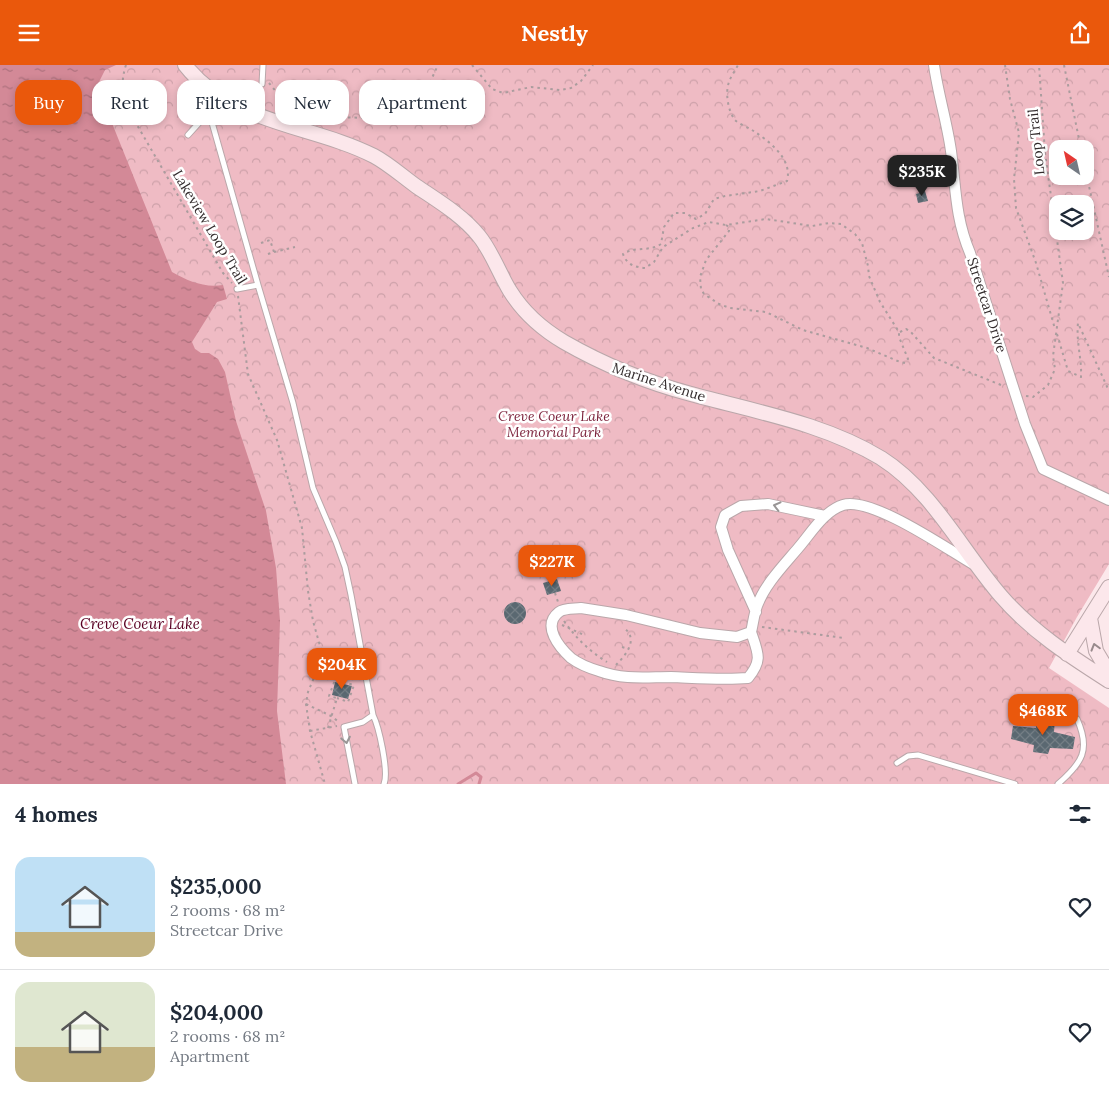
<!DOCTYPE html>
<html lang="en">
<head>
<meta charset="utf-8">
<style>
	body { margin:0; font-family:Lora,serif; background:#f2f2f3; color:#1f2937; height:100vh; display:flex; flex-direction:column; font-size:19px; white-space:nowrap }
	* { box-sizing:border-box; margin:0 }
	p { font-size:16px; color:#747a83 }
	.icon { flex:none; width:28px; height:28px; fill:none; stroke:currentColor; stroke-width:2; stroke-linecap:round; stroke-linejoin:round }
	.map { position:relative; height:719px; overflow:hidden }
	.panel { display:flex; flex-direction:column; background:#fff; flex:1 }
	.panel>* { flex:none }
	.banner { position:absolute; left:15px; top:15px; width:500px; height:45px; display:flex; gap:10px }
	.needle { width:32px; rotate:326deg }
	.fabs { position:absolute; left:1049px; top:75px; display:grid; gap:10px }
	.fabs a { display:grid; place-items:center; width:45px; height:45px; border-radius:10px; background:#fff; box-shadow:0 2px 8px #0003; font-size:25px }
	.price { position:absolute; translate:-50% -42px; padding:0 11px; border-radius:10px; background:#ea580c; color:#fff; font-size:16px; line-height:32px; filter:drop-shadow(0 1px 2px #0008) }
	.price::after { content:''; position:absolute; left:50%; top:30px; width:15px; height:11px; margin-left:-8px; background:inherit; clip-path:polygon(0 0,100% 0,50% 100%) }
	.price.on { background:#222; color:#fff }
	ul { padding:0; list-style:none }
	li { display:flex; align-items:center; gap:15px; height:125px; padding:0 15px }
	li+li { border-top:1px solid #e0e1e3 }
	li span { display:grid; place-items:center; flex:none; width:140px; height:100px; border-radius:15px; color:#555 }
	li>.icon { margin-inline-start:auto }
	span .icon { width:60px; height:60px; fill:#fffc; stroke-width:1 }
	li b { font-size:21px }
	h2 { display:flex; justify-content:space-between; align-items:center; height:60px; padding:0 15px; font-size:21px }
	.chip { padding:0 18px; border-radius:15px; background:#fff; box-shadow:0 2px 8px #0003; font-size:18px; line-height:45px }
	.chip.on { background:#ea580c; color:#fff }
	header { display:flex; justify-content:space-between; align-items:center; height:65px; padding:0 15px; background:#ea580c; color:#fff; font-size:22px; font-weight:800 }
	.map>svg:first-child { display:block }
</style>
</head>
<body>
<header><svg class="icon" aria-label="menu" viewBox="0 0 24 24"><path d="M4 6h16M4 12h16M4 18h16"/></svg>Nestly<svg class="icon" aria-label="share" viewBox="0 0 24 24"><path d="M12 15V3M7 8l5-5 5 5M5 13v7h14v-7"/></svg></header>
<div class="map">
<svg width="1109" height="719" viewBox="0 0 1109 719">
	<defs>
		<pattern id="forest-crowns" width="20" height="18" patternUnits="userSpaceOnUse" patternTransform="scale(1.25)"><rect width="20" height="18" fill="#efbbc4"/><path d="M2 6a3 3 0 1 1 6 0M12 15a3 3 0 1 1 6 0" fill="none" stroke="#cda1a9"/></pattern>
		<pattern id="water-ripples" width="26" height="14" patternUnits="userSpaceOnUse" patternTransform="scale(1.25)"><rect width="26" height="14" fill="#d38997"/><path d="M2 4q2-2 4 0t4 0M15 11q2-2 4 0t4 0" fill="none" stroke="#ac707c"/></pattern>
		<pattern id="building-cross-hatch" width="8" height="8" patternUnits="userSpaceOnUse" patternTransform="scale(1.25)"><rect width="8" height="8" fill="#5a6871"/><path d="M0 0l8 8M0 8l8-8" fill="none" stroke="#747e85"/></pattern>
	</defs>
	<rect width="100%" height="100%" fill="#fce8eb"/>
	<path fill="url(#forest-crowns)" fill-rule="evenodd" d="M 0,0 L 1109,0 L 1109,499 L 1077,552 L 1049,603 L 1109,643 L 1109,719 L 0,719 ZM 1058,84 L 1085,84 L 1085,111 L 1058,111 ZM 1058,139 L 1085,139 L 1085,166 L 1058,166 Z"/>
	<path fill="url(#water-ripples)" d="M 0,0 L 116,0 L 105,5 L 97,21 L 172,207 C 188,216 204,223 223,220 L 227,234 L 217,237 L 192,277 L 195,284 L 201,288 L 209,288 L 218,294 L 225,307 L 236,356 L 266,446 L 276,503 L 280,556 L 277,646 L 286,719 L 0,719 Z"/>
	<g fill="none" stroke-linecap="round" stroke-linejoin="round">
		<path stroke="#d38997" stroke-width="3" d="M 458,719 L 476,708 L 481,712 L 479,719"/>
	</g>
	<path fill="url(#building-cross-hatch)" d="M 925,126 L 928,136 L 918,138 L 916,129 Z
		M 557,514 L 561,526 L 547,530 L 543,518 Z
		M504 548a11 11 0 1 1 22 0a11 11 0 1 1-22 0Z
		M 335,617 L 352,621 L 348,634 L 332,630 Z
		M 1039,650 L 1055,653 L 1054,667 L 1075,672 L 1073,684 L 1050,683 L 1048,689 L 1033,687 L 1034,680 L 1011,674 L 1013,661 L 1036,663 Z"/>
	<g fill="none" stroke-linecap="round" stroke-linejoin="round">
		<defs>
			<path id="lane" d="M 262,19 L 263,0
				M 208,48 L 211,54 L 258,220 L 293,338 L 313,423 L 336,477 L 345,502 L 351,530 L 373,650 C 379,662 389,707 384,719
				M 188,70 L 208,48 L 217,30
				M 237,224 L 258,220
				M 897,698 L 908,691 L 918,690 L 1015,719
				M 355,719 L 344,662 L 363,657 L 373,650
				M 1058,719 C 1082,698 1091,685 1077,654"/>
			<path id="street" d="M 934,0 C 938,29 947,57 951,86 C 956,123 955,152 970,188 L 1025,359 L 1043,404 L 1109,435
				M 581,543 L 626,550 L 700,568 L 737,572 L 751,567 C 758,588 763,595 748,613 C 723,615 697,613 671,612 C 646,612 624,615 599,606 C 589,603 579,599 571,593 C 560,583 541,561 559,547 C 564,543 575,544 581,543 Z
				M 756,547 L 728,485 L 721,462 L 725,450 L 741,441 L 768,439 L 825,451
				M 751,567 C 753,559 754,549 757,541 C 765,519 784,500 799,482 C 811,468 824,446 843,440 C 871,431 947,484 973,499"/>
			<path id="secondary" d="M 185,0 C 232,60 311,59 374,91 C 389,99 402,111 416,121 C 438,136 462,150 479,171 C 492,187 499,208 510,226 C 523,247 542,264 564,277 C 604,300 646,317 691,329 C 756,347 823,358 881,393 C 933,426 962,486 1001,531 C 1032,567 1070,591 1109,616
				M 1090,553 L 1096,586 L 1109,608
				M 1067,589 L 1109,522"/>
		</defs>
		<use href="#lane" stroke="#baa7aa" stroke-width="7"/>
		<use href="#street" stroke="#baa7aa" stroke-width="12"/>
		<use href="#secondary" stroke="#baa7aa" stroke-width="16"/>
		<path stroke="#ab9c9e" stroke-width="2" stroke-dasharray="2.5 4" stroke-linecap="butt" d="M 126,0 C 121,15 122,27 126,41 L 223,208 L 232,218
			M 472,0 L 492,24 L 503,28 L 531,22 L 560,25 L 571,23 L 581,16 L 593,0
			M 1005,0 L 1010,34 L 1019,68 L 1014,114 L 1016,143 L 1036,198 L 1055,264
			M 1064,0 L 1081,84
			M 269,18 L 287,40 L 294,43 L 335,52 L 368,53 L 385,51 L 414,43 L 425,28 L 438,0
			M 1085,103 L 1109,212
			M 726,160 L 729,162 L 729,166 L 706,195 L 700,212 L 701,224 L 704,229 L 719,239 L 730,243 L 766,247 L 803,265 L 867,283 L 900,297 L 905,298 L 908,294 L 899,272 L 899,267 L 880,237 L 869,211 L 868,201 L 862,178 L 855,169 L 841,159 L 829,158 L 812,161 L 766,154 L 726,160 L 709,157 L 693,163 L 663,182 L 654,197 L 645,203 C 635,202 627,200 623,189 C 634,181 650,187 661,179 L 664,162 L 674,148 L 685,148 L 696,154 L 705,149 L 714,134 L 725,131 L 760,126 L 787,116 C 793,94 769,76 752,65 C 747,62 739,59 735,55 C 728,46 725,28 729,17 C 731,11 735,6 738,0
			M 261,178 L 270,175 L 274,187 L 265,190
			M 274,187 L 295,182
			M 238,231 L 248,309 L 277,375 L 302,463 L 308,526 L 313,556 L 322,588 L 320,598 L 308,627 L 306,639 L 310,666 L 325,719
			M 900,267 L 906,264 L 910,266 L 934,293 L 1001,320
			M 1057,269 L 1068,306 L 1081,312 C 1082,294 1076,277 1078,258 L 1109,326
			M 1026,331 L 1033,332 L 1048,320 L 1055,304 L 1053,291 L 1063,218 L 1045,88 L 1039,0
			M 555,528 L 558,537
			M 564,556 C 576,573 589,586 607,597
			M 562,560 L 584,570
			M 762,562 L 844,573
			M 622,582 L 629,584
			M 616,600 C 626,590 639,574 624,563
			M 306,639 L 331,651 L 339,657
			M 328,663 L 337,633 L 329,631 L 335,615 L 354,620 L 348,637 L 337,633
			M 310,666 L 337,661"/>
		<use href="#lane" stroke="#fff" stroke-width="5"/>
		<use href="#street" stroke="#fff" stroke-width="10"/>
		<use href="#secondary" stroke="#fce7eb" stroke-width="14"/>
	</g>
	<defs><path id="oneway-chevron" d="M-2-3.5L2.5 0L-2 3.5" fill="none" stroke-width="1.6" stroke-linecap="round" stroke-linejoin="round" transform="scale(1.25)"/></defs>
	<g stroke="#999696">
		<use href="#oneway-chevron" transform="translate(777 441) rotate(-166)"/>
		<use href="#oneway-chevron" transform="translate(346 675) rotate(79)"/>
	</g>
	<use stroke="#988a8c" href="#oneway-chevron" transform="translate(1095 582) rotate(-106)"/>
	<g text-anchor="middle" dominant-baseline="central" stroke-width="5" stroke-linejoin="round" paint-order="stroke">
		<g font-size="14" fill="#332c2d" stroke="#fff">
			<text transform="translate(1036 77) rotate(-96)">Loop Trail</text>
			<text transform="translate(210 162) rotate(59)">Lakeview Loop Trail</text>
			<text transform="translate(987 240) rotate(72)">Streetcar Drive</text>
			<text transform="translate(659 317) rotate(18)">Marine Avenue</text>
		</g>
		<g font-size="14" font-style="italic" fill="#7e263f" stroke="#fff">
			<text x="554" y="351">Creve Coeur Lake<tspan x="554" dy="16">Memorial Park</tspan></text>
		</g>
		<g font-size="15" font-style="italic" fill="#5a0023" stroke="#fff">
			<text x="140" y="558">Creve Coeur Lake</text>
		</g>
	</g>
</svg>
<div class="fabs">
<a><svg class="needle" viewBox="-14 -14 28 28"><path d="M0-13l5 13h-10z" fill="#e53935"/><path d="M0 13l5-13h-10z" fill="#747a83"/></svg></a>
<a><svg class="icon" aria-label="layers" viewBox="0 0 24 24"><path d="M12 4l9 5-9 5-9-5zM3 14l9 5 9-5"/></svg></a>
</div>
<b class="price on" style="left:922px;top:132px">$235K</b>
<b class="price" style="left:552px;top:522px">$227K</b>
<b class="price" style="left:342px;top:625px">$204K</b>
<b class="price" style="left:1043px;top:671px">$468K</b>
<div class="banner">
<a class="chip on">Buy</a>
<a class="chip">Rent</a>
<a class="chip">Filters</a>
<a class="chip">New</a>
<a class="chip">Apartment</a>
</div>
</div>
<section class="panel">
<h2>4 homes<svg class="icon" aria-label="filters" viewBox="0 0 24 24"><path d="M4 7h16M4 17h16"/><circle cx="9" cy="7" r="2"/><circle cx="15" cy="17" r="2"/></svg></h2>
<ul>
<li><span style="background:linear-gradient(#bfe0f5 75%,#c2b280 0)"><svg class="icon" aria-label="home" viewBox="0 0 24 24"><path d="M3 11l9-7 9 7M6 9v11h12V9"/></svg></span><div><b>$235,000</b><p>2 rooms · 68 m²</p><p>Streetcar Drive</p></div><svg class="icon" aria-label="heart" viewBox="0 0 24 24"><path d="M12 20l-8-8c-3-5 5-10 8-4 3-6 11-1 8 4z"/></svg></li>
<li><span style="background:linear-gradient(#dfe7d0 65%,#c2b280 0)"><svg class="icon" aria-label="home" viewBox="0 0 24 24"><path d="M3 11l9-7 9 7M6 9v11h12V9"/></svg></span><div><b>$204,000</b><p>2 rooms · 68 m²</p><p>Apartment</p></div><svg class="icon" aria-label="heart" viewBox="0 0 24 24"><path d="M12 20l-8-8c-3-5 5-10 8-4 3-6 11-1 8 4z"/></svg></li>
</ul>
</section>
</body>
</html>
